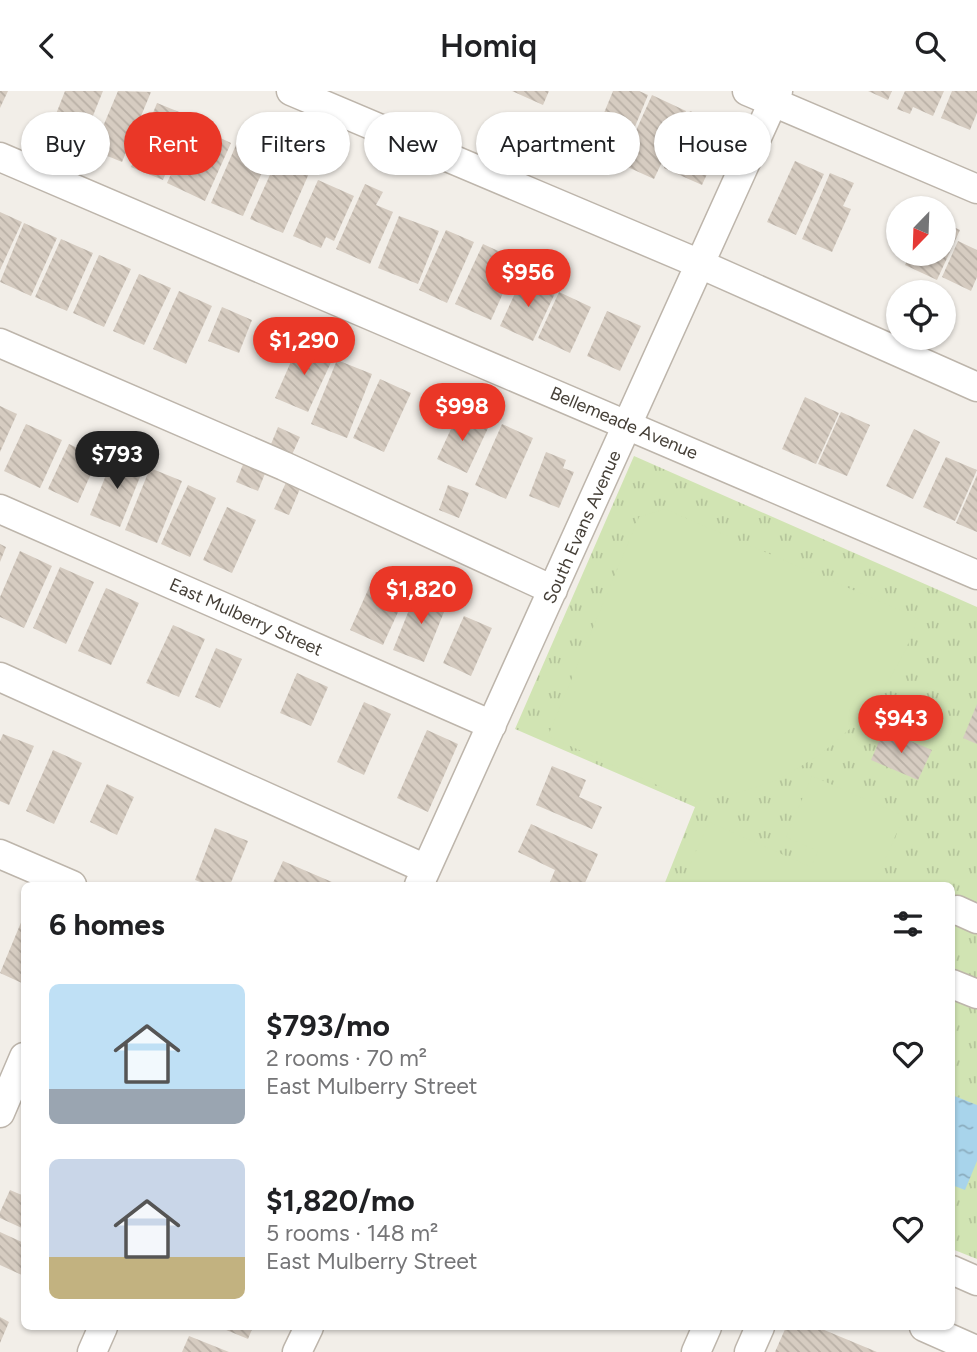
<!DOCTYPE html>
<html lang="en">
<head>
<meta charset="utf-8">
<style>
	body { margin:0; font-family:Figtree,sans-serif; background:#f2f2f2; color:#202124; height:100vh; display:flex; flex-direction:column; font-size:26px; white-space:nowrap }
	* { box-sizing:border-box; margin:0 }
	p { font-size:23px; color:#757577 }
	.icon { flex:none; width:38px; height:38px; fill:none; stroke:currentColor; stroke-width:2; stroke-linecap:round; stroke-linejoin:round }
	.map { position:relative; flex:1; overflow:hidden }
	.sheet { position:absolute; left:21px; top:791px; width:934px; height:448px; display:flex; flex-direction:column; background:#fff; border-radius:10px; box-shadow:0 2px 5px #0004 }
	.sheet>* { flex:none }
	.hud { position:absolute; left:21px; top:21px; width:936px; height:63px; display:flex; gap:14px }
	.needle { width:46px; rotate:203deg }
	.tools { position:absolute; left:886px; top:105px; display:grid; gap:14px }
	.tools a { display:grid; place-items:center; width:70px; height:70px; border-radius:50%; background:#fff; box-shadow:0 2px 5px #0004; font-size:35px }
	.price { position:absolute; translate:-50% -60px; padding:0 16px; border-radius:24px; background:#ea3727; color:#fff; font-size:23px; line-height:46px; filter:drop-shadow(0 2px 4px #0008) }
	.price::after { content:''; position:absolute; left:50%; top:42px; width:21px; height:16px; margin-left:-10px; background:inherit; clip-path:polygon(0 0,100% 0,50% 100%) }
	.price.on { background:#222; color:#fff }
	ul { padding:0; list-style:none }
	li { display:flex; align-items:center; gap:21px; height:175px; padding:0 28px }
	li span { display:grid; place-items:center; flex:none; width:196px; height:140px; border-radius:10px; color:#555 }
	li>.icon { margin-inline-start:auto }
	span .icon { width:84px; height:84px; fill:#fffc; stroke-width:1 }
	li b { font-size:30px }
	h2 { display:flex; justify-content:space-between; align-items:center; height:84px; padding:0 28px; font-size:30px }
	.chip { padding:0 24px; border-radius:32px; background:#fff; box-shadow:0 2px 5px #0004; font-size:24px; line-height:63px }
	.chip.on { background:#ea3727; color:#fff }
	header { display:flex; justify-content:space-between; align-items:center; height:91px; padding:0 28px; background:#fff; font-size:32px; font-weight:600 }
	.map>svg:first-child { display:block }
</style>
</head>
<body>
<header><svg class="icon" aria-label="back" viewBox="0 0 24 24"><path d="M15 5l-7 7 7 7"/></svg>Homiq<svg class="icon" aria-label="search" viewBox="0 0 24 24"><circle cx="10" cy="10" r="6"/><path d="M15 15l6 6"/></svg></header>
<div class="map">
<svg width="977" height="1261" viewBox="0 0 977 1261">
	<defs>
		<pattern id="grass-tufts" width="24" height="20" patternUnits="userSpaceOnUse" patternTransform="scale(1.75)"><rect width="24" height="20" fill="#d1e4b3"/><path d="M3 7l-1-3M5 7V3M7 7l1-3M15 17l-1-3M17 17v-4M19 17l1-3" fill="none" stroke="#b5c59b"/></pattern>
		<pattern id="water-ripples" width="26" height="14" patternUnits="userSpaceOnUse" patternTransform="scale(1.75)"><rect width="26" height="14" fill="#a8d4eb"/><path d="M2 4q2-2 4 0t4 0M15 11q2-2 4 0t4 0" fill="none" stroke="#8badbf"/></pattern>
		<pattern id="building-back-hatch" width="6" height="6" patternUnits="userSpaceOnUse" patternTransform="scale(1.75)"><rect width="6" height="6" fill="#d6ccc1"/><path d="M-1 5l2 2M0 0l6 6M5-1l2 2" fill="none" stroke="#b9b0a6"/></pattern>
	</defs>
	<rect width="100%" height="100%" fill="#f2eee8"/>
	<path fill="url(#grass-tufts)" d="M 634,365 L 977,516 L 977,1168 L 952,1158 L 952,794 L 664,794 L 695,716 L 515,638 Z"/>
	<path fill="#d1e4b3" d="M 665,418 L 918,527 L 906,558 L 886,595 L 859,630 L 821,663 L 778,689 L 741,701 L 695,711 L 548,645 L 639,426 Z
		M 812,685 L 904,725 L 874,794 L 681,794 L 709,731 L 811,776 L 818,760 L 786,746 Z"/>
	<path fill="url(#water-ripples)" d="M 952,1004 L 977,1014 L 977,1070 L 965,1099 L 952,1094 Z"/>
	<path fill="url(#building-back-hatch)" d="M 0,0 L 8,0 L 0,17 Z
		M 65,0 L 103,0 L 81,54 L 49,41 Z
		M 118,0 L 151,1 L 122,71 L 93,59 Z
		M 512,0 L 549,0 L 543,14 Z
		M 613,0 L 639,0 L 648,4 L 618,77 L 618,74 L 588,61 Z
		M 868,0 L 892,0 L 888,9 Z
		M 905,0 L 944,0 L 933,25 L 913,16 L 910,23 L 897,18 Z
		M 952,0 L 977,0 L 977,22 L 970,39 L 941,27 Z
		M 652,4 L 686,20 L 654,88 L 621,73 Z
		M 157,12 L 189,25 L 163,89 L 131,76 Z
		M 690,20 L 728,37 L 702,94 L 664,77 Z
		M 193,34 L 231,52 L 205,110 L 167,92 Z
		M 239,47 L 271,61 L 243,125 L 211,112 Z
		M 278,66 L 310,80 L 283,142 L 250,128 Z
		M 795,70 L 824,83 L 796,144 L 767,131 Z
		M 830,82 L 854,92 L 843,115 L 851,118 L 832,161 L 802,148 Z
		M 318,89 L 354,105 L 334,150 L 326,146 L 321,157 L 293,145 Z
		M 365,93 L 383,101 L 376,114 L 393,121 L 370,173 L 336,158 Z
		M 0,121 L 22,131 L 0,179 Z
		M 399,125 L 439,140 L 418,193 L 378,177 Z
		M 943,131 L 960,139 L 937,189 L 905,174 L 910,163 L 943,163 Z
		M 24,132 L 57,147 L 31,205 L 0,191 Z
		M 446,139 L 474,151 L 447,212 L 419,199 Z
		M 61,148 L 93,162 L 67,220 L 35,206 Z
		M 958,150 L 977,159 L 977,186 L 971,200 L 942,186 Z
		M 483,153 L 518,169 L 491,229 L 455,213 Z
		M 99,164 L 131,178 L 104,236 L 73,222 Z
		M 139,183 L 171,197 L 144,254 L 113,240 Z
		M 523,185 L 556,200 L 533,250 L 500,235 Z
		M 179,200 L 212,215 L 186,273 L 153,258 Z
		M 559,201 L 591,216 L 570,262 L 538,247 Z
		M 222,216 L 252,229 L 239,262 L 208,250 Z
		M 607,220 L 641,235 L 620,280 L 587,265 Z
		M 300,250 L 334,265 L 308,321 L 275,307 Z
		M 337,269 L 372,283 L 347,347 L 311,333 Z
		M 380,288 L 411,302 L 384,361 L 353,347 Z
		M 805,306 L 839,322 L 816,373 L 782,358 Z
		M 0,315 L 17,323 L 0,361 Z
		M 841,321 L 870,334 L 847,385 L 818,373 Z
		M 458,323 L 488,337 L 467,382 L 437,368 Z
		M 26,333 L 62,349 L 40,397 L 4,380 Z
		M 502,333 L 533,347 L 506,408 L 475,394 Z
		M 278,336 L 300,346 L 290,368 L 269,358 Z
		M 914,338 L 940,351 L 913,408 L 886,395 Z
		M 69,353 L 98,367 L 78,412 L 48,398 Z
		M 546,361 L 566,369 L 563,377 L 574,381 L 559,417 L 529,405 Z
		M 114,364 L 144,376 L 120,436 L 90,424 Z
		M 246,366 L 268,375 L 258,400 L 236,391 Z
		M 946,366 L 977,379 L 955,430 L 923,416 Z
		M 150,377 L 182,390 L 157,452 L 125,439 Z
		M 977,384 L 977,441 L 956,432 Z
		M 288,387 L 302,393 L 289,424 L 274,418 Z
		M 188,394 L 216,407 L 190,466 L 161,453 Z
		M 448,394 L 469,402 L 459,427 L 439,419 Z
		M 227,416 L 256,429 L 232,482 L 203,469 Z
		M 0,453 L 6,456 L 0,471 Z
		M 20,460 L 52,475 L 24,537 L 0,526 L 0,506 Z
		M 60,476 L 94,491 L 66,553 L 33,537 Z
		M 376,481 L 409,497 L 383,554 L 350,539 Z
		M 106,497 L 139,512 L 111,574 L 78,560 Z
		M 417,499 L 448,511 L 424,571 L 393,559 Z
		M 464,525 L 492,537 L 471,585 L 443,572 Z
		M 173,534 L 205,548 L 179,606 L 146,592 Z
		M 216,557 L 242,568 L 220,617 L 195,606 Z
		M 297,582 L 328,596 L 311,635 L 280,622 Z
		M 364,611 L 391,623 L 364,684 L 337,671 Z
		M 977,613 L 977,653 L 963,647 Z
		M 427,639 L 458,653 L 428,721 L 397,707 Z
		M 884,639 L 932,659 L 918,689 L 871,669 Z
		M 3,643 L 34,655 L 9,714 L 0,710 L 0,650 Z
		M 53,659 L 82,672 L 54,733 L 26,720 Z
		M 552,675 L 586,689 L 579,706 L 602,716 L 592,738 L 536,714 Z
		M 107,693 L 134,706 L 117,744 L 90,731 Z
		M 531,733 L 598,763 L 584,794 L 556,794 L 550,791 L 555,779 L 518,761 Z
		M 215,737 L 248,750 L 230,794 L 208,794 L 195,789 Z
		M 283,770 L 339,794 L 272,794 Z
		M 22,829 L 24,830 L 24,893 L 0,882 Z
		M 10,1099 L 24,1105 L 24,1138 L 0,1127 L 0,1121 Z
		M 0,1141 L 24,1152 L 24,1185 L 0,1174 Z
		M 0,1226 L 9,1231 L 0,1252 Z
		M 219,1236 L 253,1236 L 248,1248 Z
		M 786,1236 L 817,1236 L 877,1261 L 775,1261 Z
		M 189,1245 L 229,1261 L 182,1261 Z"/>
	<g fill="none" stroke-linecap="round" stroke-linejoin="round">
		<defs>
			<path id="minor" d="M 291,0 L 700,173 L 977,296
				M 747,0 L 977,98
				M 0,66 L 977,484
				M 0,252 L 284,375 L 553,499
				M 0,418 L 492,634
				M 0,586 L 426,778
				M 0,763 L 72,794
				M 419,794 L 778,0
				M 952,820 L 957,819 L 977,828
				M 952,893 L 977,903
				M 0,1022 L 24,966
				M 952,1179 L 977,1190
				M 924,1236 L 976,1259
				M 92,1261 L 103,1236
				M 297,1261 L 309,1236
				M 696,1261 L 707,1236
				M 749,1261 L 760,1236"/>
		</defs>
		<use href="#minor" stroke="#bdb5ab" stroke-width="31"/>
		<use href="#minor" stroke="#fff" stroke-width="28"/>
	</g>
	<g text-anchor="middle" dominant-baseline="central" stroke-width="7" stroke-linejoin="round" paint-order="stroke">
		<g font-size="18" fill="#453f37" stroke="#fff">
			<text transform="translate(624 332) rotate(23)">Bellemeade Avenue</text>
			<text transform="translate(582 436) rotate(-66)">South Evans Avenue</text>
			<text transform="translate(246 526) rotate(24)">East Mulberry Street</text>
		</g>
	</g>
</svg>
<div class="tools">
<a><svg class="needle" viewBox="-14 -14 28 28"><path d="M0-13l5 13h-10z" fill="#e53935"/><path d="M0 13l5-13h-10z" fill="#757577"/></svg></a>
<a><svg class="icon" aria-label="locate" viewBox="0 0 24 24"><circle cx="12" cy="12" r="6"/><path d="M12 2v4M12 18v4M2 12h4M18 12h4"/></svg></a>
</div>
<b class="price" style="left:528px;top:218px">$956</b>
<b class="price" style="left:304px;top:286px">$1,290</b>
<b class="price" style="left:462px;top:352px">$998</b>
<b class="price on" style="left:117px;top:400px">$793</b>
<b class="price" style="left:421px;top:535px">$1,820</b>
<b class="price" style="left:901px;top:664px">$943</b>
<div class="hud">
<a class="chip">Buy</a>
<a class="chip on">Rent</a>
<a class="chip">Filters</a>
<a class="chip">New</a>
<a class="chip">Apartment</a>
<a class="chip">House</a>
</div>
<section class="sheet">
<h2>6 homes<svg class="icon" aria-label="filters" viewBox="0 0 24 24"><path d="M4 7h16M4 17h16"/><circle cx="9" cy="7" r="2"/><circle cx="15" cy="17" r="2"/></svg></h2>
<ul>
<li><span style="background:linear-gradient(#bfe0f5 75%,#9aa5b1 0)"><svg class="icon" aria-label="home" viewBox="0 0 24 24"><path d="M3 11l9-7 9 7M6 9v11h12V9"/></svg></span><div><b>$793/mo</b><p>2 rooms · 70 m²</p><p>East Mulberry Street</p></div><svg class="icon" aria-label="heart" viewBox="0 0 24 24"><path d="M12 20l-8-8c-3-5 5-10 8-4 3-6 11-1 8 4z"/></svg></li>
<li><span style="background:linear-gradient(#c9d6e8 70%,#c2b280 0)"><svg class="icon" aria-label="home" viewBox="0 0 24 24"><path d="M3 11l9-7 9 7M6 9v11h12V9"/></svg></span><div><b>$1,820/mo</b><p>5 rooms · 148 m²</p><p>East Mulberry Street</p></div><svg class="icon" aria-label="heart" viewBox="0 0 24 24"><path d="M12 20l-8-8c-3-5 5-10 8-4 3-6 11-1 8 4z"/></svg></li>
</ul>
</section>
</div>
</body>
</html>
